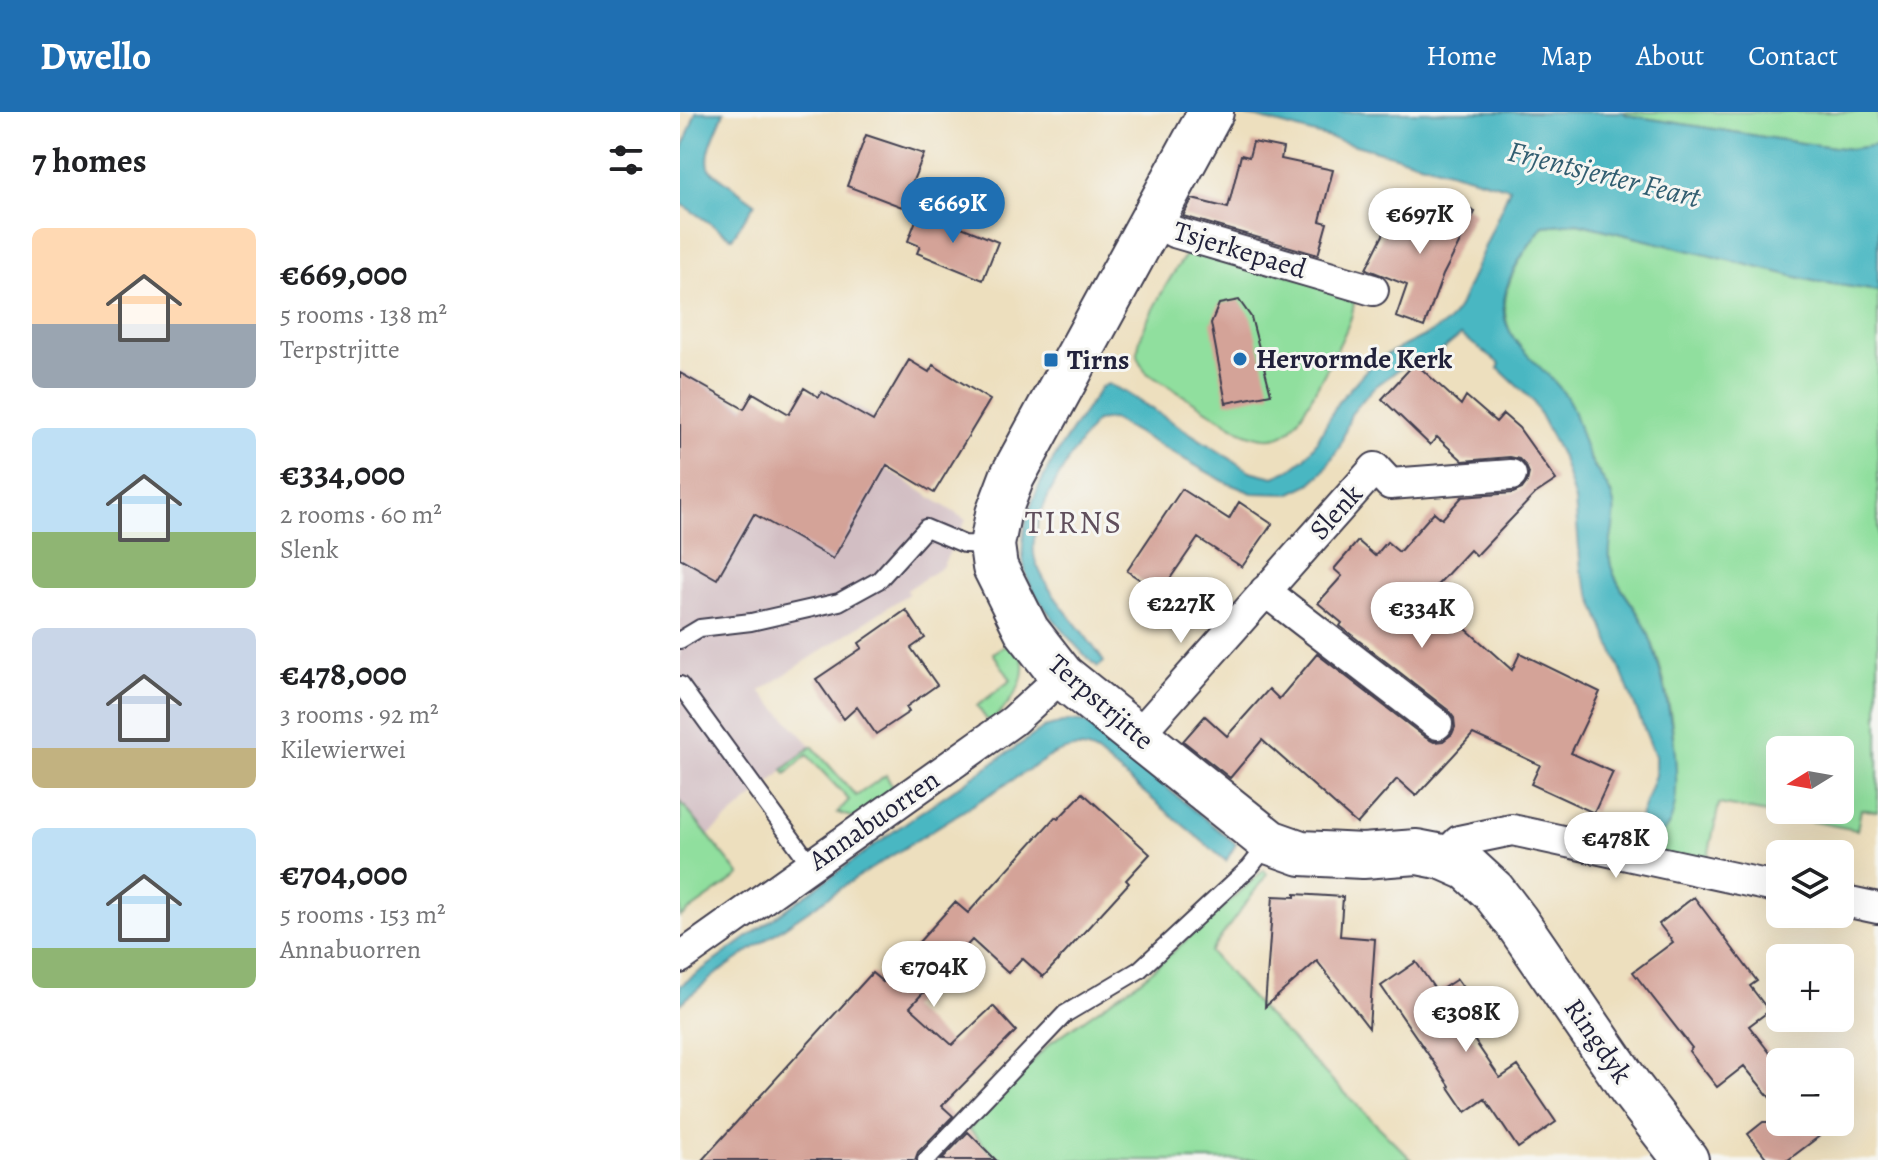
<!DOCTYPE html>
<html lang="en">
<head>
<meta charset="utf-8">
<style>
	body { margin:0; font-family:Alegreya,serif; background:#f6f6f6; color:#202124; height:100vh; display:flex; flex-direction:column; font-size:30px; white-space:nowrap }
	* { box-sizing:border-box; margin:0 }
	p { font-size:26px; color:#757577 }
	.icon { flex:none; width:44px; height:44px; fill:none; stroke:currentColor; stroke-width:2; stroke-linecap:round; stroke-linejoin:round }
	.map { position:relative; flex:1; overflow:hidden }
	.details { display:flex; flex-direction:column; background:#fff; width:680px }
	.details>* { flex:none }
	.needle { width:52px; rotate:259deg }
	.fabs { position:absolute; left:1086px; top:624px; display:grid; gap:16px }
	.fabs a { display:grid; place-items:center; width:88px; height:88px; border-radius:12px; background:#fff; box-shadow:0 8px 32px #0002; font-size:40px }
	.price { position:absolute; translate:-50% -68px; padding:0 18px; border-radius:28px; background:#fff; color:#222; font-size:26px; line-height:52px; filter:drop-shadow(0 2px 4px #0008) }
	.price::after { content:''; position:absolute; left:50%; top:48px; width:24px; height:18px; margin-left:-12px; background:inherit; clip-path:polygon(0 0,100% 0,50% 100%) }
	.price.active { background:#1f6fb2; color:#fff }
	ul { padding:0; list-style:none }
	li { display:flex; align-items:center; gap:24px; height:200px; padding:0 32px }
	li span { display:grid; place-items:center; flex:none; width:224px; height:160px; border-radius:12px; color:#555 }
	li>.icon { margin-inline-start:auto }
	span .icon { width:96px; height:96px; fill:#fffc; stroke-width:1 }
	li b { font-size:34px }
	h2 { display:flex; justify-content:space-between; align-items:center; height:96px; padding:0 32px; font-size:34px }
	header { display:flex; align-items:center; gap:48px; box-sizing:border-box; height:112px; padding:0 40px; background:#1f6fb2; color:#fff }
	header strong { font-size:38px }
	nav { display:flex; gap:44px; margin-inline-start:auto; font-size:28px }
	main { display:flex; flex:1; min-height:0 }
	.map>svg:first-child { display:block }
</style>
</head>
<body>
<header>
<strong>Dwello</strong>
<nav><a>Home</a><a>Map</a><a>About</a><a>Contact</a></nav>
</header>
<main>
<section class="details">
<h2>7 homes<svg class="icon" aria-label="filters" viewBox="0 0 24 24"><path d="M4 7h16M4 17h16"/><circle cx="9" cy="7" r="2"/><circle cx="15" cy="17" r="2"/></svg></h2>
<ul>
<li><span style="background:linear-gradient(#ffd9b3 60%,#9aa5b1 0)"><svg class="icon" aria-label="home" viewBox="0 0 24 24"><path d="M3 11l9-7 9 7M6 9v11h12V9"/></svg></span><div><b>€669,000</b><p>5 rooms · 138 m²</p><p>Terpstrjitte</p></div></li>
<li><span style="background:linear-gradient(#bfe0f5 65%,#8fb573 0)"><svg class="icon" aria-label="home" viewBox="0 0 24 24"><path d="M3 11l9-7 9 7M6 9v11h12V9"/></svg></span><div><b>€334,000</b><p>2 rooms · 60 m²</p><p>Slenk</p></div></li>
<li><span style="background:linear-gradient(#c9d6e8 75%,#c2b280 0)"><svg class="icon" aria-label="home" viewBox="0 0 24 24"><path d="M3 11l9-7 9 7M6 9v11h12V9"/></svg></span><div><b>€478,000</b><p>3 rooms · 92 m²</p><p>Kilewierwei</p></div></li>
<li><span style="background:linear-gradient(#bfe0f5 75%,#8fb573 0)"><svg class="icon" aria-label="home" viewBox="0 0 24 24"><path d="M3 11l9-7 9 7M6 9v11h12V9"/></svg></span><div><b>€704,000</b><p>5 rooms · 153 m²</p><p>Annabuorren</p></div></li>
</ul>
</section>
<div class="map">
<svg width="1198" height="1048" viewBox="0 0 1198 1048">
	<rect width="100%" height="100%" fill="#f6f6f2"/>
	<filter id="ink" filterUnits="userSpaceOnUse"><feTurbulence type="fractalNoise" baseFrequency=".0125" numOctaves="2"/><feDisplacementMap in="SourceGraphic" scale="16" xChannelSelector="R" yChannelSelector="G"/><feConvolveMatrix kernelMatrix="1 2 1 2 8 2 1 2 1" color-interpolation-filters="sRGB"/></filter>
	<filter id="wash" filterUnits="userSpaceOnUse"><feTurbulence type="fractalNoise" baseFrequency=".006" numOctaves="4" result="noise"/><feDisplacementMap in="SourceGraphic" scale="32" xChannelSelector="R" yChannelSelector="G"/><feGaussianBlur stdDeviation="1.8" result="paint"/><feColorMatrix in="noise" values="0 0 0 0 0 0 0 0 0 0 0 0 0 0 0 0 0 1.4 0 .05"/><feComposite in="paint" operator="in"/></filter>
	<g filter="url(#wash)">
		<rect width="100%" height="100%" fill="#eddfbe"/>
		<path fill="#d2bec3" d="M 0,258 L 114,322 L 142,276 L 227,323 L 207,357 L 286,408 L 262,455 L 227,478 L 228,482 L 80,579 L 132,634 L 28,724 L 0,689 Z"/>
		<path fill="#90df9e" stroke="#59806c" stroke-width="2" fill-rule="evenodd" d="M 943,0 L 1198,0 L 1198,33 L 1171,37 L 1122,31 L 946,3 Z
			M 897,111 L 1133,169 L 1198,179 L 1198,700 L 1181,697 L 1177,718 L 1039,692 L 1026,755 L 949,736 L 952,727 L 958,731 L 987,715 C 1007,665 988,560 964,512 C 955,492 937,476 931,454 C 925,430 936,405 931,381 L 849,245 C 844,239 837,232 833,225 C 810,186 840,145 863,114 ZM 1100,638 L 1160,638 L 1160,698 L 1100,698 Z
			M 513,134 L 675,183 C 674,191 673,201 670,208 C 664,226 621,309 609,319 C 594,331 577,326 561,319 L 467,261 C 464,257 459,250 458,245 C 454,221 497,153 513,134 Z
			M 334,529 C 356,560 335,586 312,609 L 307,608 L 297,594 L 331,568 L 313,541 Z
			M 132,634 L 176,684 L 206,663 L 213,676 L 178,707 L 157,701 L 169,688 L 127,643 L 106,662 L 103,658 Z
			M 0,689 L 60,763 L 0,805 Z
			M 584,758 L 587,762 L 530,840 L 582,898 L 732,1048 L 318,1048 L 289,1017 L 370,931 L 465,865 Z"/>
		<path fill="#49b7c2" stroke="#366c7e" stroke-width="2" d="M 16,0 L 44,0 C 38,17 23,41 30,58 L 75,91 L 52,126 L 0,91 L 0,44 Z
			M 541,0 L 943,0 L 947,3 L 1122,31 L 1171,37 L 1198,33 L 1198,179 L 1133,169 L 897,111 L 863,114 C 845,138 821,169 824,201 C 829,240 875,259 891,293 C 898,310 902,328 909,345 C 917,362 931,374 934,393 C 937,413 926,434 931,454 C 937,476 954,492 964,512 C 983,550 1010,677 988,714 C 983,723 973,728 964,732 L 952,727 L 975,663 L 975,644 L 901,459 L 895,389 L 881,343 L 853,289 L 818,256 L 820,252 L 781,223 L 759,241 L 718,258 L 692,277 L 671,302 L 660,334 L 643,360 L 630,372 L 609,382 L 572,381 L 547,371 L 432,307 L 416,309 C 392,340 340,415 357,453 C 372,489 403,517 424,550 L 418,555 C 402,542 390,527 376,510 C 364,495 349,477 345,458 C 330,396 389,324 421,275 L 428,272 L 443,279 L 570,359 L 594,365 L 608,359 L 625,346 L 636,331 L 658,290 L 695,248 L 752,220 L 768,210 L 778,197 L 830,76 L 578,6 Z
			M 390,609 L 404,610 L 413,616 L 556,732 L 546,749 L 417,641 C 401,633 391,635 374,642 L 170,770 L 36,862 L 0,892 L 0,874 L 235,704 L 364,616 Z"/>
		<g id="blocks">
			<path fill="#d4a398" d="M 186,23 L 244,42 L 222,95 L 167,74 Z
				M 573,30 L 603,36 L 601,47 L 653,58 L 640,109 L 647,111 L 638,143 L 503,104 L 512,87 L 548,96 L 561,43 L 569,45 Z
				M 766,86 L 795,100 L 763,163 L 744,215 L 716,205 L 727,173 L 686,157 L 716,97 L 751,114 Z
				M 240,98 L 318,130 L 303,168 L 237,141 L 240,134 L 228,129 Z
				M 559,188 L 571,205 L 591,282 L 546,291 L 531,211 L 539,192 Z
				M 229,248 L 249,260 L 253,253 L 310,288 L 254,381 L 207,353 L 153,447 L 74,402 L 37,467 L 0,446 L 0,261 L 64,297 L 73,281 L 109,302 L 124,276 L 139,285 L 142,280 L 193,309 Z
				M 735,251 L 781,293 L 786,284 L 816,310 L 823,302 L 839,316 L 876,368 L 855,382 L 796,444 L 790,438 L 748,483 L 832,558 L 840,541 L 920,580 L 891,641 L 933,660 L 914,701 L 851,672 L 860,653 L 793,622 L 736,684 L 717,667 L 677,712 L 582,628 L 550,666 L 503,629 L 525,604 L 547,624 L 589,577 L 599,587 L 637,542 L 746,626 L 754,630 L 763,629 L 772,622 L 775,615 L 774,606 L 768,598 L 660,514 L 662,511 L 638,491 L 662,464 L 654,457 L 678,429 L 695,444 L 707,430 L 719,440 L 754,400 L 762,407 L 782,385 L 833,381 L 842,377 L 847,370 L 849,361 L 846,354 L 839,347 L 830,345 L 783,349 L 757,325 L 750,333 L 702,287 Z
				M 502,377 L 549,407 L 559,390 L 592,412 L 562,455 L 518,426 L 480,481 L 447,459 Z
				M 226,498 L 245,526 L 231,536 L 257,573 L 226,595 L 229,600 L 196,622 L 177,595 L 164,607 L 136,567 L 182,536 L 179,531 Z
				M 403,681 L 470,742 L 446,768 L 449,771 L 363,865 L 342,846 L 328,861 L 292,828 L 230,895 L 272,933 L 313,894 L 336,919 L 262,994 L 273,1004 L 238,1040 L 235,1048 L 22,1048 L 192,861 L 203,870 L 275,790 L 288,801 L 375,705 L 378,707 Z
				M 615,782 L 663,785 L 660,824 L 695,827 L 689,916 L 637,849 L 585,895 L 593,784 L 615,785 Z
				M 1014,785 L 1077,869 L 1070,874 L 1089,899 L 1069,914 L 1100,954 L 1100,998 L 1064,954 L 1037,975 L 1009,939 L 1012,936 L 953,860 L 993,830 L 979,812 Z
				M 736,850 L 757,880 L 777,867 L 801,901 L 784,913 L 820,966 L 838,954 L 876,1010 L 838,1036 L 805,987 L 786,1000 L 769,975 L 770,974 L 701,874 Z
				M 1083,1010 L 1158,1010 L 1108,1048 L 1088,1048 L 1068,1022 Z
				M 288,1020 L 316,1048 L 261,1048 Z"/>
		</g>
	</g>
	<g filter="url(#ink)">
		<use href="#blocks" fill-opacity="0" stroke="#403e4f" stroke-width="2"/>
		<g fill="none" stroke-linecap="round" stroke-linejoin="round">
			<defs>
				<path id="lane" d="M 0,528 L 20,516 L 71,510 L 159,490 L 199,468 L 246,416 L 284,432 L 311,433
					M 0,573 L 131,753
					M 246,1048 L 385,902 L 459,858 L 570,755 L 589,731"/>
				<path id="street" d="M 474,109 L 494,120 L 693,178
					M 585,479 L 757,612
					M 458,623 L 695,356 L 710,372 L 831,363
					M 763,745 L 779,729 L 832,718 L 1100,776
					M 1160,788 L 1198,796
					M 0,846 L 333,609 L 382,564"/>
				<path id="secondary" d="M 531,0 L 332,365 L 318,402 L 312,433 L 315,455 L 347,519 L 382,564 L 590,730 L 621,741 L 683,744 L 737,740 L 763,745 L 788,756 L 813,779 L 836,809 L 952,978 L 1006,1048"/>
			</defs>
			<use href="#lane" stroke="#403e4f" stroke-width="20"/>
			<use href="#street" stroke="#403e4f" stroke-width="34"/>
			<use href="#secondary" stroke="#403e4f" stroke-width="48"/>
			<use href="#lane" stroke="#fff" stroke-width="16"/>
			<use href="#street" stroke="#fff" stroke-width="30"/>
			<use href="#secondary" stroke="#fff" stroke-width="44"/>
		</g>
	</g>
	<g fill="#1f6fb2" stroke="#f6f6f2" stroke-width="3">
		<circle cx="560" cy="247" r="8"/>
		<rect x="363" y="240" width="16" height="16" rx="4"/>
	</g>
	<g text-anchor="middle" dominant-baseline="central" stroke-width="6" stroke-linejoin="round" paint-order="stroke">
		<g font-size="28" fill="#22223b" stroke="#f6f6f2">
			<text transform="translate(560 138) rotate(17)">Tsjerkepaed</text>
			<text transform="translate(656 400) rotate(-48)">Slenk</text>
			<text transform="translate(421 590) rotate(41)">Terpstrjitte</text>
			<text transform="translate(194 708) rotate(-35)">Annabuorren</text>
			<text transform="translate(918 929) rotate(55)">Ringdyk</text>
		</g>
		<g font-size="28" font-weight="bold" fill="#22223b" stroke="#f6f6f2" text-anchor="start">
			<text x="576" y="247">Hervormde Kerk</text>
			<text x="387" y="248">Tirns</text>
		</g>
		<g font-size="30" font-style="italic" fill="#325e71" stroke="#f6f6f2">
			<text transform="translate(924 62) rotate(14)">Frjentsjerter Feart</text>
		</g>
		<g font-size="32" letter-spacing="2" fill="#604f5c" stroke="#f6f6f2">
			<text x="394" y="410">TIRNS</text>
		</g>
	</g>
</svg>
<div class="fabs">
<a><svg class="needle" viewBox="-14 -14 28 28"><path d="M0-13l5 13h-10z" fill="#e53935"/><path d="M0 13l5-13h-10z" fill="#757577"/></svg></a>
<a><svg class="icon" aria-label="layers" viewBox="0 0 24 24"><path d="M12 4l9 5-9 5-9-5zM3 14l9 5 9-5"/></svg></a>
<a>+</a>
<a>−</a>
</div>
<b class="price active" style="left:273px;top:133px">€669K</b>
<b class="price" style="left:740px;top:144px">€697K</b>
<b class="price" style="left:501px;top:533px">€227K</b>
<b class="price" style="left:742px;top:538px">€334K</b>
<b class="price" style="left:936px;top:768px">€478K</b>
<b class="price" style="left:254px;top:897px">€704K</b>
<b class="price" style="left:786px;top:942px">€308K</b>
</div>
</main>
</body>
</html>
